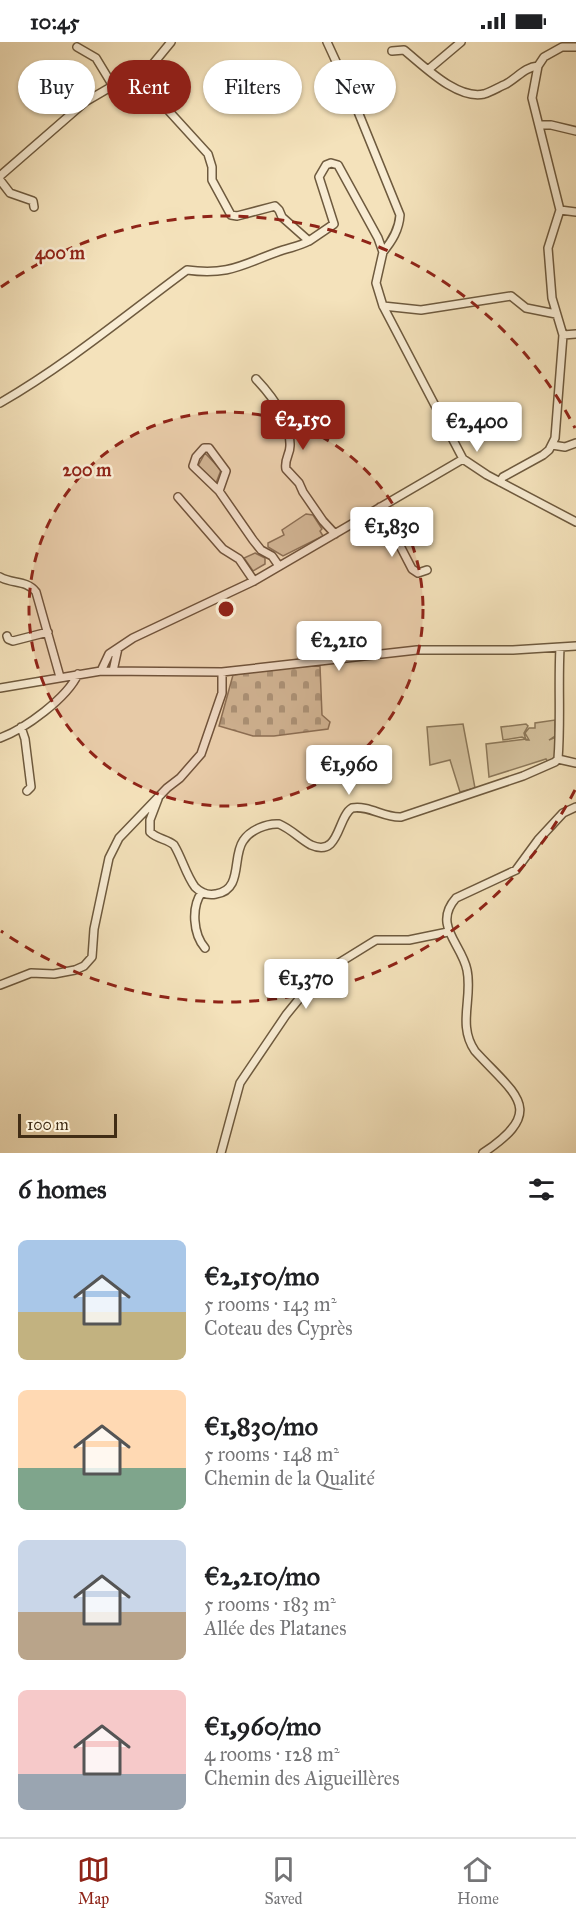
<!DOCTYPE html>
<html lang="en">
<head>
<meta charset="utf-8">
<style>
	body { margin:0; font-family:"IM FELL Great Primer",serif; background:#f6f6f6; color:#202124; height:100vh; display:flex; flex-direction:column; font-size:22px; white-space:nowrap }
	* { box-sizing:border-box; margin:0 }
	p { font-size:20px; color:#757577 }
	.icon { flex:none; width:33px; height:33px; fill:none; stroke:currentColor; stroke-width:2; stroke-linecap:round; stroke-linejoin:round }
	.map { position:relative; height:1111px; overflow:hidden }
	.details { display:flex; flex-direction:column; background:#fff; flex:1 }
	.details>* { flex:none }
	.banner { position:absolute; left:18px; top:18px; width:540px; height:54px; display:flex; gap:12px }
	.scale { position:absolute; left:18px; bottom:15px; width:99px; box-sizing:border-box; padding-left:6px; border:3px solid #412d15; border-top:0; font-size:16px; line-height:21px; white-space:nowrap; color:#412d15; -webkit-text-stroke:4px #f8ecd3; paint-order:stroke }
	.price { position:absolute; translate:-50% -51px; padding:0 14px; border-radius:6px; background:#fff; color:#222; font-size:20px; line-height:39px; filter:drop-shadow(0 2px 3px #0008) }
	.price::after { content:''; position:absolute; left:50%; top:36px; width:18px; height:14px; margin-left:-9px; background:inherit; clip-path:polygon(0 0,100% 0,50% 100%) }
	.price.active { background:#8f2418; color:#fff }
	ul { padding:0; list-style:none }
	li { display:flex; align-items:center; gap:18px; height:150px; padding:0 18px }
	li span { display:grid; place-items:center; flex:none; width:168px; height:120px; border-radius:9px; color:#555 }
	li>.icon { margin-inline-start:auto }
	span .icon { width:72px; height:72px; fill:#fffc; stroke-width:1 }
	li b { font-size:26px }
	h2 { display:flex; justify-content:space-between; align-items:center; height:72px; padding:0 18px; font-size:26px }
	.tag { padding:0 21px; border-radius:27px; background:#fff; box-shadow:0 2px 4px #0004; font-size:21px; line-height:54px }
	.tag.active { background:#8f2418; color:#fff }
	.status { display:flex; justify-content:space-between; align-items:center; height:42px; padding:0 30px; background:#fff; direction:ltr }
	.status svg { height:16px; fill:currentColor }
	.dock { display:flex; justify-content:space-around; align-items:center; height:84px; border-top:2px solid #e0e0e0; background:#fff; font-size:16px; color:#757577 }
	.dock a { display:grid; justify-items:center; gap:3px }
	.dock .active { color:#8f2418 }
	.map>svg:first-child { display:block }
</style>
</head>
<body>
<div class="status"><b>10:45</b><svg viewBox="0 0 49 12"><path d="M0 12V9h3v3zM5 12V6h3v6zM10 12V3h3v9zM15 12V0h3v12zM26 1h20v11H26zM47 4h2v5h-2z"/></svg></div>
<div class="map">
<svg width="576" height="1111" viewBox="0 0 576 1111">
	<defs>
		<pattern id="cemetery-stones" width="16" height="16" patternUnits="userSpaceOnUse" patternTransform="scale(1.5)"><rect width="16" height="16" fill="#d6c39f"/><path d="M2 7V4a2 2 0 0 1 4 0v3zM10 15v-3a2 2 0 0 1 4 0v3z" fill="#af9f80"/></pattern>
	</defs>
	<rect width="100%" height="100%" fill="#f4e2bb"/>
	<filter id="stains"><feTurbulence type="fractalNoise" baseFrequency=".00333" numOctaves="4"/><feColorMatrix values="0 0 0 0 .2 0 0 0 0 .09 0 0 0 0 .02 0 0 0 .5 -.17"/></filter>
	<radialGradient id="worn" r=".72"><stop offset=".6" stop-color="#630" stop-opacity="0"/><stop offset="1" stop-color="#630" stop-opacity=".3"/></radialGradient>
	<path fill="#d6c39f" stroke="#8c785a" stroke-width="1.5" d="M 205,411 L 221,428 L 216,441 L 198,424 Z
		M 306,472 L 313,473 L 322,487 L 320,489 L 323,494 L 283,514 L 268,505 L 268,501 L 284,493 L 282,488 Z
		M 255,511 L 265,516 L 265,522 L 253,529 L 244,516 Z
		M 555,678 L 555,694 L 549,698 L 556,695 L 555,717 L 548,720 L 546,717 L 489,735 L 486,702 L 526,697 L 522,695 L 503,698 L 501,685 L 526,682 L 528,684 L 524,691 L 526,698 L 529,698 L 525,691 L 529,686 L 535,686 L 535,681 Z
		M 463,682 L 475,746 L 460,750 L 450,718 L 430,723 L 427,685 Z"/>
	<path fill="url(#cemetery-stones)" stroke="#8c785a" stroke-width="1.5" d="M 320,624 L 322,673 L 330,680 L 328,687 L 274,694 L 253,694 L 219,684 L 233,633 L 288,625 Z"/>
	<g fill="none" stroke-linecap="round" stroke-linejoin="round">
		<defs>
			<path id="minor" d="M 327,0 L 350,50 L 400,173 C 399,188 392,199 383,210
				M 77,5 L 96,16 L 113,44
				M 392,9 L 404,8 C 424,24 457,58 484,52 C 491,50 499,45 506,42 C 517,36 525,25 538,24
				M 429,27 L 461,0
				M 136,33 L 208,112 L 212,125 L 212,138 L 231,173 L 237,174 L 275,164 L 279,168 L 282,175 L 309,199 L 334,182 L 319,135 L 326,123 L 331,121 L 338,123 L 378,196 L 383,210 L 376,241 L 383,264 L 463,417 L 487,433 L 576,480
				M 539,83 L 551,83 L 576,89
				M 0,134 L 85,60 L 109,46 L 148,28 L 171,0
				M 0,138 L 10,151 L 33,159 L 34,165
				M 560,168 L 576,170
				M 383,264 L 421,268 L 511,254 L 526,266 L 556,272
				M 563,293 L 576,292
				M 256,337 C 272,354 291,379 290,404 C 290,413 284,417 286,427 L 299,441 L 303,450 L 323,479 L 335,492
				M 0,361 C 66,323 126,273 187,228 C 231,234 244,221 283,208 C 292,205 300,204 309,199
				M 552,403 L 565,405 L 576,401
				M 500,440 L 503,435 L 543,413 L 549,408 L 555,396 L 563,293 L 552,256 L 548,206 L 560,168 L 532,56 L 538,24 L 544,15 L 562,5 L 576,5
				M 219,449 L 226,429 L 209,406 L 204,406 L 196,415 L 193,424 L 219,449 L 253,498 L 261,508 L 272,514 L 279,524
				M 178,455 L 223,507 L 239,517 L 254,539
				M 380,465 L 412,527 L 418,531 L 427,528
				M 0,535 C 12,542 27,538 36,550 L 60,635
				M 7,594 L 8,597 L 13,599 L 48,590
				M 101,629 L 109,612 L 133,596 L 254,539 L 463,417
				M 113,629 L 118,606
				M 0,646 L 101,629 L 222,630 L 417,608 L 513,608 L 576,604
				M 21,685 L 25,697 L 31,745 L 27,749
				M 0,696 C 25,687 67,656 78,632
				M 558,717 L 576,721
				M 158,757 L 150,778 L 150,790 C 157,797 167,797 174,803 C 182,816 186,833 195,845 C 201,851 207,854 216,852 C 243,848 232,815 243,799 C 250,788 267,781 279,782 C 291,787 300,797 311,803 C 340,816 337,775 352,766 C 369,763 384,776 401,775 L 523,734 L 555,720 L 558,717 C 561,680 558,643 560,606
				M 202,850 C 191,865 193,892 205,906
				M 0,943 L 31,931 L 54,932 L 75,928 L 84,924 L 92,915 L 94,887 L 109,816 L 119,796 L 167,746 L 180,736 L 201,712 L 222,651 L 222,630
				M 221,1111 L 240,1041 L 286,973 L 308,946 L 334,924 L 376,898 L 409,898 L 448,890
				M 483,1111 C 548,1068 515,1053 475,1009 C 457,983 473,956 467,928 C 462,902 432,883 456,856 L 516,828 L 538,798 L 563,771 L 576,765"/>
		</defs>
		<use href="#minor" stroke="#6e5a3e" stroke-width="10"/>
		<use href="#minor" stroke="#f8ecd3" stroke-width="7"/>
	</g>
	<circle cx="226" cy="567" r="197" fill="#8f2418" fill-opacity=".12"/>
	<g fill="none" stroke="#8f2418" stroke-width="3" stroke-dasharray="10 8">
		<circle cx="226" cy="567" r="197"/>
		<path d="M575 748A393 393 0 0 1 1 889M1 245A393 393 0 0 1 575 386"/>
	</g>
	<circle cx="226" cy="567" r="9" fill="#8f2418" stroke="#f8ecd3" stroke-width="3"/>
	<g font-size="18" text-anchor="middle" font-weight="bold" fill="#8f2418" stroke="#f8ecd3" stroke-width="5" stroke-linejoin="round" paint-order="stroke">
		<text x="60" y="217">400 m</text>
		<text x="87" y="434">200 m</text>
	</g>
	<rect width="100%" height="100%" filter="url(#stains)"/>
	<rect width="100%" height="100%" fill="url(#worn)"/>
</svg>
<div class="scale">100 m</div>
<b class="price active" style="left:303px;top:409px">€2,150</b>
<b class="price" style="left:477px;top:411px">€2,400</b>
<b class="price" style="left:392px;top:516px">€1,830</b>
<b class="price" style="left:339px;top:630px">€2,210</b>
<b class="price" style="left:349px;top:754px">€1,960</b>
<b class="price" style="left:306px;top:968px">€1,370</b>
<div class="banner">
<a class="tag">Buy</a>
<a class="tag active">Rent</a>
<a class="tag">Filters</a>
<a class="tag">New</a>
</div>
</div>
<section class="details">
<h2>6 homes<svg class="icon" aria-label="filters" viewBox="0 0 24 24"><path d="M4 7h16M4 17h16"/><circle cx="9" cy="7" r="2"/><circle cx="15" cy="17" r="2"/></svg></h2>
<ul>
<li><span style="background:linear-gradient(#a9c7e8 60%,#c2b280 0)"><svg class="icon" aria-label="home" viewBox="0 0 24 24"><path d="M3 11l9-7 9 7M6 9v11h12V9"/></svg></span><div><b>€2,150/mo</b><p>5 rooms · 143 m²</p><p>Coteau des Cyprès</p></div></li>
<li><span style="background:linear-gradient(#ffd9b3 65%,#7fa58c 0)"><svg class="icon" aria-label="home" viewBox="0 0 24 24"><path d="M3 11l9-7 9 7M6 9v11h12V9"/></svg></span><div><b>€1,830/mo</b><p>5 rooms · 148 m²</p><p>Chemin de la Qualité</p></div></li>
<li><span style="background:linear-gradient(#c9d6e8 60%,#b9a48a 0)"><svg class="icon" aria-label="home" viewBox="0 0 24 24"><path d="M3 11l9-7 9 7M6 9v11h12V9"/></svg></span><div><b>€2,210/mo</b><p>5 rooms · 183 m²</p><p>Allée des Platanes</p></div></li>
<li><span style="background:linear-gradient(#f6c9c9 70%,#9aa5b1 0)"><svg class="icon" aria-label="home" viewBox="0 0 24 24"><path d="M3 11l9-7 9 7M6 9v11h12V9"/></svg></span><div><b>€1,960/mo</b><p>4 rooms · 128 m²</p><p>Chemin des Aigueillères</p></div></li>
</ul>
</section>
<nav class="dock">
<a class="active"><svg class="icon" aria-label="map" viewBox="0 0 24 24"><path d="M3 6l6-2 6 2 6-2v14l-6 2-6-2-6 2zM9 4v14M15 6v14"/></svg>Map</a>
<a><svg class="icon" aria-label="saved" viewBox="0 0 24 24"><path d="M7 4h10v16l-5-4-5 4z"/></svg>Saved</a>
<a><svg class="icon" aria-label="home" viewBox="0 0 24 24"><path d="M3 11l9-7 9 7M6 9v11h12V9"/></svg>Home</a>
</nav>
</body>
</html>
